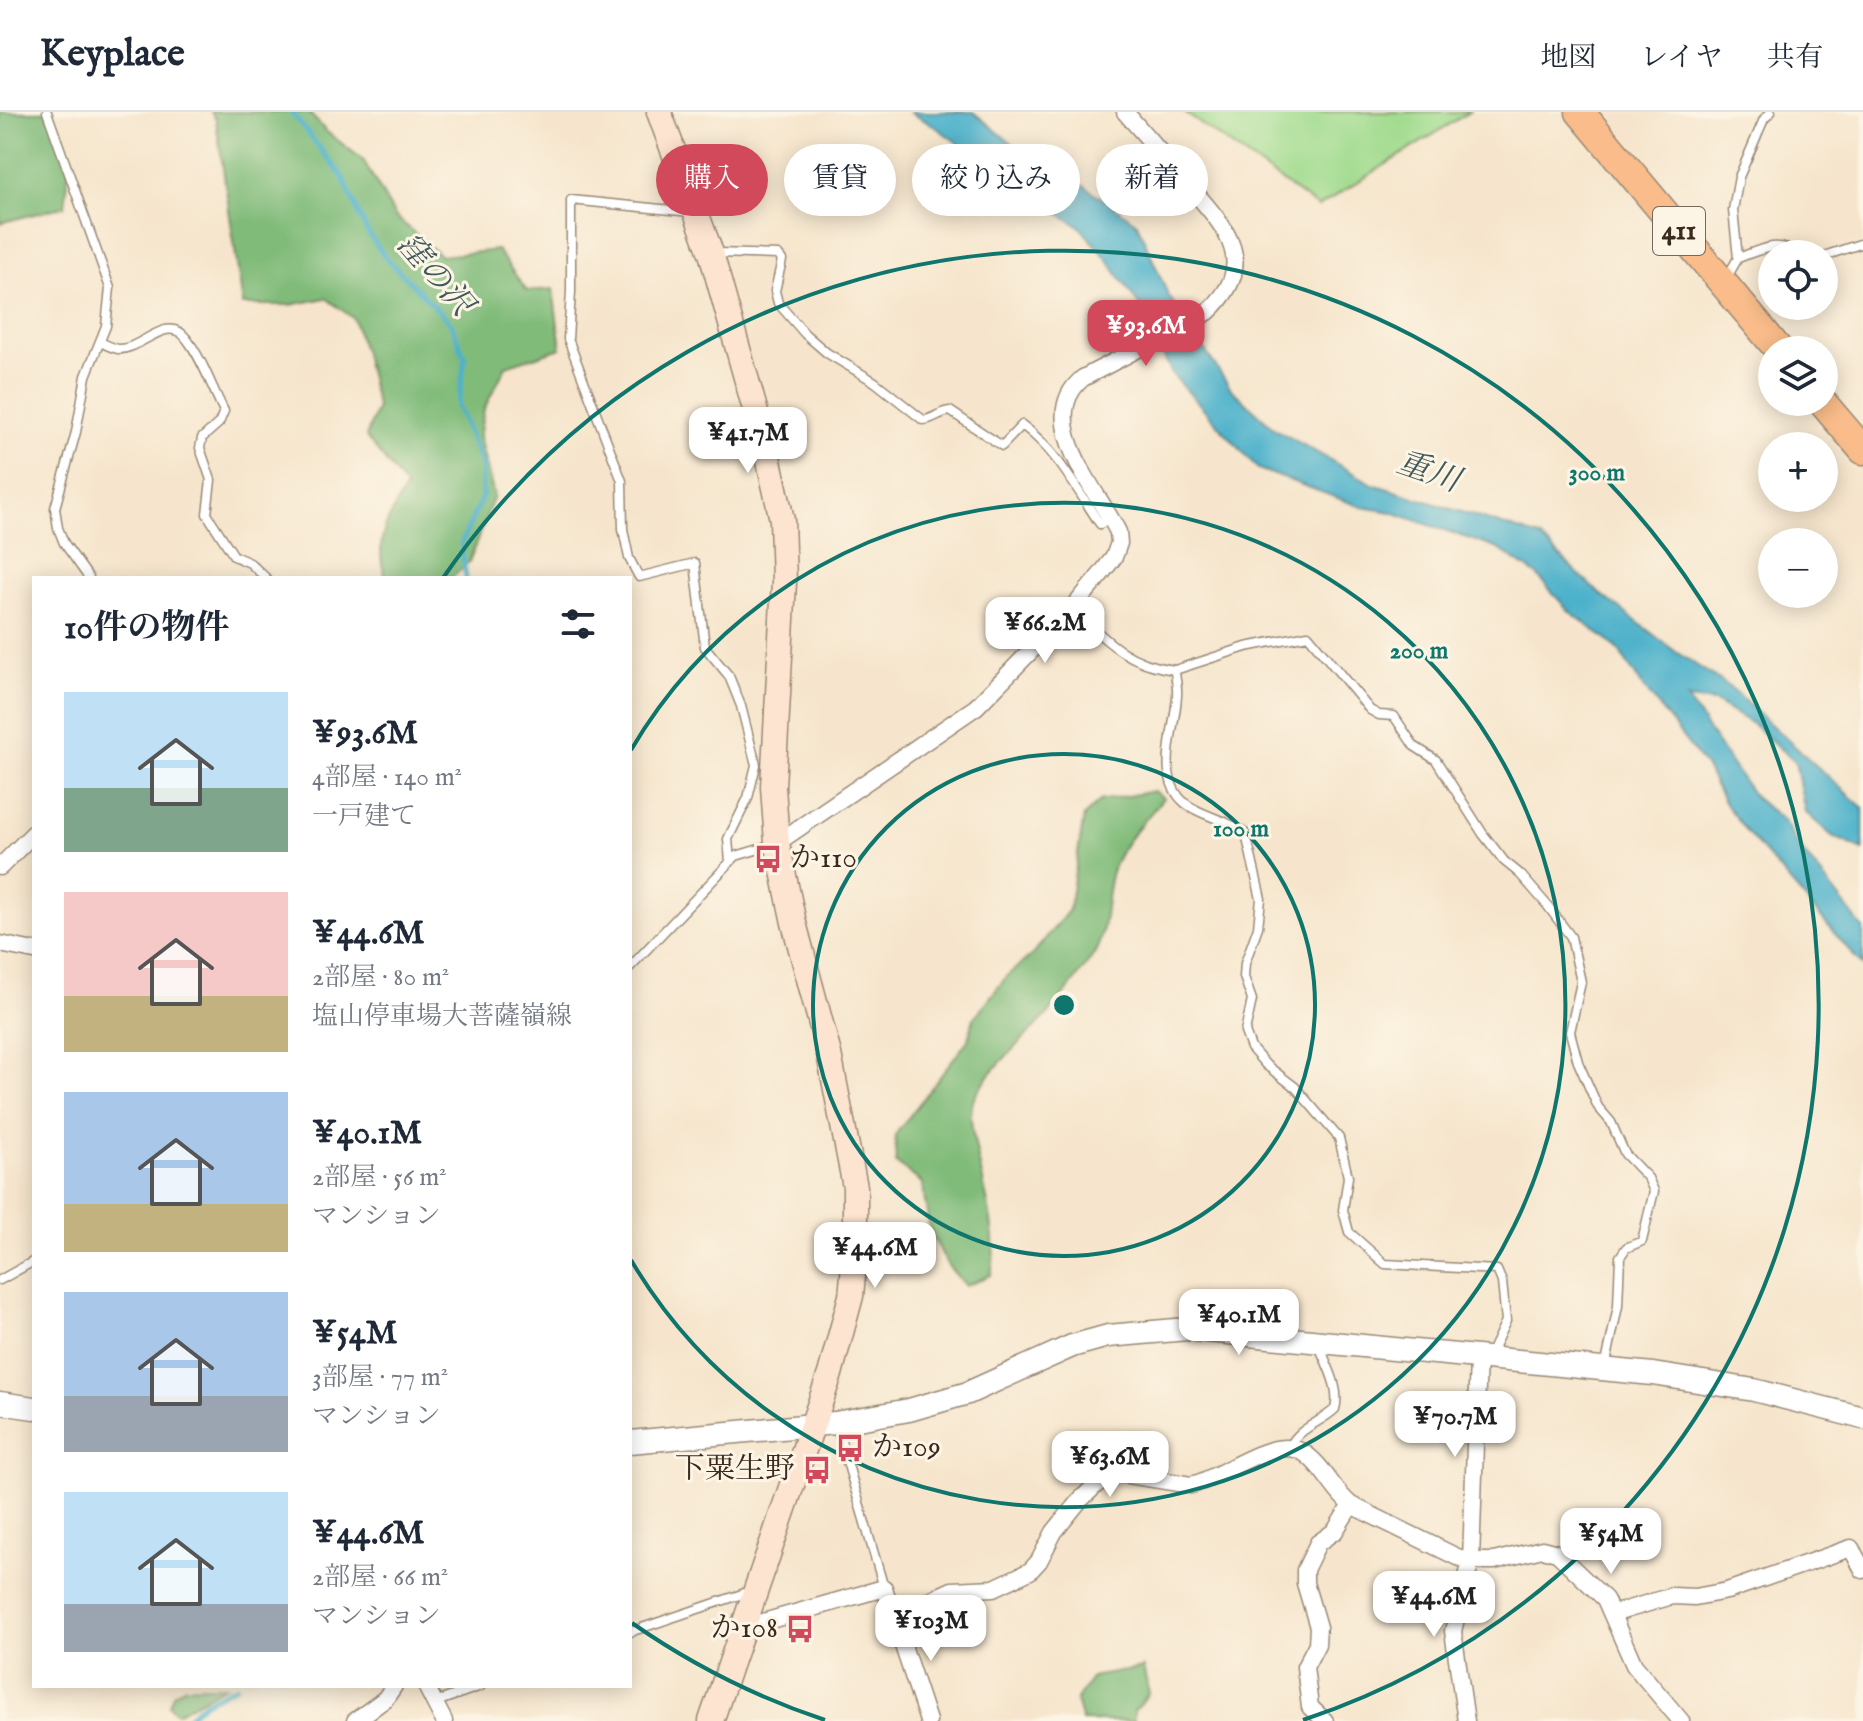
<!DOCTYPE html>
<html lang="ja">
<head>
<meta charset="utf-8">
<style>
	body { margin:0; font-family:"IM FELL English","Noto Serif JP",serif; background:#f6f6f7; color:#1f2937; height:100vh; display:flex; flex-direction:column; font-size:30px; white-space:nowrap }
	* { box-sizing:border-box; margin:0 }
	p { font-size:26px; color:#747a83 }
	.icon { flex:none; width:44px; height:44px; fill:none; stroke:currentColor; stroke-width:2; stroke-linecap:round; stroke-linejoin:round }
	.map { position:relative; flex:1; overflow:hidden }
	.side { position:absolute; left:32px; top:464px; width:600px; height:1112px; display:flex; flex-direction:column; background:#fff; border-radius:0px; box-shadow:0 4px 20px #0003 }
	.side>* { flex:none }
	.hud { position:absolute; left:656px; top:32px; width:760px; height:72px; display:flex; gap:16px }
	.fabs { position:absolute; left:1758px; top:128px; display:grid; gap:16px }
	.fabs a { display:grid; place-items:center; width:80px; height:80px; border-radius:50%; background:#fff; box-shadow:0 4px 20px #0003; font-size:40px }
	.price { position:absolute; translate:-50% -68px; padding:0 18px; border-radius:16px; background:#fff; color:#222; font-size:26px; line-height:52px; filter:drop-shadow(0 2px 4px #0008) }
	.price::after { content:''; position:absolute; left:50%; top:48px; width:24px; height:18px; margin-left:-12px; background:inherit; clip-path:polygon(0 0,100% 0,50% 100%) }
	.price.active { background:#d1495b; color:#fff }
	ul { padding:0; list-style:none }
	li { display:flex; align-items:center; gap:24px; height:200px; padding:0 32px }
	li span { display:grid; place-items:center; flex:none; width:224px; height:160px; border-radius:0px; color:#555 }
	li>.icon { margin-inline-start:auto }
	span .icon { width:96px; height:96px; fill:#fffc; stroke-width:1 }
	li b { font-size:34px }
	h2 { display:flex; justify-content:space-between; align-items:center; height:96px; padding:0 32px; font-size:34px }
	.pill { padding:0 28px; border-radius:36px; background:#fff; box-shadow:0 4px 20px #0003; font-size:28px; line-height:72px }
	.pill.active { background:#d1495b; color:#fff }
	header { display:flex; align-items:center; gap:48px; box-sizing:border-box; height:112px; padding:0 40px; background:#fff; border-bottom:2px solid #e0e1e3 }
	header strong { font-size:38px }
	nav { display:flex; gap:44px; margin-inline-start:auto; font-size:28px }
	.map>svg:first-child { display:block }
</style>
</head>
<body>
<header>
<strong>Keyplace</strong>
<nav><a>地図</a><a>レイヤ</a><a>共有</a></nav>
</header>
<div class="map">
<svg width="1863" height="1609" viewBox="0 0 1863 1609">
	<rect width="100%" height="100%" fill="#fcf5e5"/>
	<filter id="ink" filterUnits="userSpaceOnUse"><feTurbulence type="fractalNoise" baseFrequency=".0125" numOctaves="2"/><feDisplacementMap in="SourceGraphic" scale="16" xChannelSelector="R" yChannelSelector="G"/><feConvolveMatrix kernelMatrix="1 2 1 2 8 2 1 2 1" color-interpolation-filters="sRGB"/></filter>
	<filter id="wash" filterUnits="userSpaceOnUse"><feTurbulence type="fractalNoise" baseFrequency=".006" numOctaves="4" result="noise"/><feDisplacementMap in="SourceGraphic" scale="32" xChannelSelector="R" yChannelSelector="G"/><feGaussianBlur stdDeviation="1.8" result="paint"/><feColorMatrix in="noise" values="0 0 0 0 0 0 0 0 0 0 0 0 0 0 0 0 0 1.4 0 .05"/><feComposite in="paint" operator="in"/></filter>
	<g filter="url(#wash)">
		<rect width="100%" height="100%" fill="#f6e5cc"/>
		<path fill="#a0db8e" stroke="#6e8256" stroke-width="2" d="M 1184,0 L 1469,0 L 1318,95 Z"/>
		<path fill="#80bb79" stroke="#5e724c" stroke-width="2" d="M 0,0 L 51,0 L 70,48 L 65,94 L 0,111 Z
			M 211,0 L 308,0 L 327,20 L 363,48 L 395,104 L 441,144 L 497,138 L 527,179 L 553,177 L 561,236 L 506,254 L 484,297 L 479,325 L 494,384 L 469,450 L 452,466 L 386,466 C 372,430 389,405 406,375 L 366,325 L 377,295 L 364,241 L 353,206 L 326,186 L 290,193 L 243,193 L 216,8 Z
			M 1154,679 L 1163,686 C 1144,711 1121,730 1112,760 C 1103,789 1109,823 1090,848 C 1077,866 1064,885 1049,901 C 1030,921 982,964 973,989 C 968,1004 973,1021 976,1037 C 983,1073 1000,1126 991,1163 L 966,1174 L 948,1154 L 930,1119 L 922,1071 L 896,1051 L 895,1023 L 968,928 L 974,906 L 1008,863 L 1033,842 L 1069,798 L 1084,704 L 1100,689 Z
			M 1143,1556 L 1149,1581 L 1134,1599 L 1134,1609 L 1082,1609 L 1076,1589 L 1092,1565 Z
			M 185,1574 L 225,1574 L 177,1601 L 169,1593 L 173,1582 Z"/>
		<path fill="#4bb1ca" stroke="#436e74" stroke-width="2" d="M 909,0 L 973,0 L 1020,38 L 1086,75 L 1137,111 L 1168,183 L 1231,277 L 1275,317 L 1373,372 L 1540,425 L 1592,475 L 1676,540 L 1727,573 L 1863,696 L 1863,738 L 1832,724 L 1805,700 L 1795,650 L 1754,613 L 1715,590 L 1687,587 L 1755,686 L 1784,709 L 1796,731 L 1863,816 L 1863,854 L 1751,725 L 1725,692 L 1705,654 L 1642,573 L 1617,536 L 1567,497 L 1538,464 L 1499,437 L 1392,400 L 1362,395 L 1258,357 L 1172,262 L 1141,196 L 1106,145 L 1079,114 L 1025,80 L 933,13 Z"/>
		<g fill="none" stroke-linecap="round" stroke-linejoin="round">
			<path stroke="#4bb1ca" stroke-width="5" d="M 291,0 L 342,64 L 366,118 L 385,145 L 451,211 L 465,246 L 458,294 L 482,353 L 482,385 L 461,432 L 466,466
				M 183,1609 L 205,1590 L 236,1574"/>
		</g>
	</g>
	<g filter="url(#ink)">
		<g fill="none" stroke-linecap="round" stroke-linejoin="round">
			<defs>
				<path id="service" d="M 47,0 L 110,176 L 106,214 L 86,264 L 76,320 L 55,396 L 58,416 L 64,431 L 89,466
					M 691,100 L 571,88 L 571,180 L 568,227 L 622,369 L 623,417 L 629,446 L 639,465 L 695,451 L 705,535 L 729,564 L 741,594 L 756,653 L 748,686 L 728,727 L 730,750
					M 716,141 L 778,143 L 782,148 L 775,179 L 778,191 L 805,222 L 827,241 L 875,270 L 923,308 C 933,308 939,300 950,299 L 1002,334 L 1022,313 C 1056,338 1076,376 1100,412 L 1111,407
					M 1824,144 L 1863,131
					M 1738,146 C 1758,139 1778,127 1796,142
					M 1726,167 L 1738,146 L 1733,98 L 1739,65 L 1764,7 L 1771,0
					M 100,230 C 105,232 112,236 118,237 C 140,239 167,201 186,226 C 202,246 212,276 224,299 L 219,311 L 202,326 L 200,336 L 211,368 L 207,402 L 234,444 L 250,451 L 266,466
					M 1073,496 C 1106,529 1127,552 1175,558 C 1175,566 1178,575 1177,583 C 1176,616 1154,665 1185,691 C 1202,705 1228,707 1246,722 L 1261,787 L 1258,815 L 1245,851 L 1244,865 L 1252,888 L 1245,920 L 1251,936 L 1266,953 L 1295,975 L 1339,1026 L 1348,1065 L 1343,1098 L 1349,1120 L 1385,1152 L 1497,1158 L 1502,1170 L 1506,1209 L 1489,1245
					M 1175,558 L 1246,535 L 1308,523 L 1370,598 L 1379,603 L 1394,604 L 1414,634 L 1436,648 L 1483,722 L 1504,749 L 1520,762 L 1547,793 L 1571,825 L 1581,870 L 1570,920 L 1578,950 L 1598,995 L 1611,1010 L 1625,1042 L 1648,1066 L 1654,1079 L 1642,1129 L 1626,1136 L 1620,1145 L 1618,1194 L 1605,1256
					M 630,855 L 736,744 L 776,732
					M 0,1168 L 34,1149
					M 836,1312 L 884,1476
					M 1289,1336 C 1299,1315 1319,1312 1335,1297 C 1341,1276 1326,1252 1319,1233
					M 630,1520 L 751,1479
					M 436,1590 L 481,1574"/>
				<path id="minor" d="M 777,731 L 976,595 L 1073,496 L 1101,462 L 1114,445 L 1119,431 L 1118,420 C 1098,379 1033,307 1083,266 L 1208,200 C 1262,150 1223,113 1186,70 C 1166,47 1145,23 1125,0
					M 0,755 L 34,721
					M 0,832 L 34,839
					M 1612,1502 L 1672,1484 L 1695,1485 L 1727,1479 L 1851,1436 L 1863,1458
					M 895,1504 L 952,1478 L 994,1476 L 1030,1459 L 1039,1449 L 1054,1420 L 1079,1389 L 1097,1372 L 1109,1363 L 1116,1361 L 1191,1373 C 1221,1367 1274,1321 1304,1341 C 1323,1353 1333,1379 1351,1393 L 1457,1445 L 1471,1449 L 1494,1449 L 1542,1437 L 1557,1441 L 1605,1487 L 1634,1553 L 1681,1609
					M 742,1516 L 884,1476 L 928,1609
					M 426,1574 L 444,1609
					M 355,1609 L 385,1587 L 394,1574
					M 1325,1609 L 1310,1595 L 1305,1555 L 1317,1532 L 1318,1515 L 1305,1471 L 1305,1458 L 1318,1431 L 1335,1419 L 1351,1393
					M 1466,1609 L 1453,1519 L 1471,1449 L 1478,1245"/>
				<path id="tertiary" d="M 0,1291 L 34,1296
					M 630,1330 L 835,1311 L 909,1298 L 968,1281 L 1072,1234 L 1108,1224 L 1187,1217 L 1653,1262 L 1754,1278 L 1863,1306"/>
				<path id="secondary" d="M 659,0 L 711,141 L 767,340 L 782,408 L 784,470 L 773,675 L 777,731 L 794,811 L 829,942 L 855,1075 L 855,1142 L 851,1184 L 830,1262 L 711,1609"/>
				<path id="trunk" d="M 1580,0 L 1779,238
					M 1822,290 L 1863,338"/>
			</defs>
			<use href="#service" stroke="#988875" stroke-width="11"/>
			<use href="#minor" stroke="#988875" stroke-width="19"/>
			<use href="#tertiary" stroke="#988875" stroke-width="25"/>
			<use href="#secondary" stroke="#988875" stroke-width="27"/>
			<use href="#trunk" stroke="#988875" stroke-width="31"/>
			<use href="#service" stroke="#fff" stroke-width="8"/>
			<use href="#minor" stroke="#fff" stroke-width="16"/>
			<use href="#tertiary" stroke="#fff" stroke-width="22"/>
			<use href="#secondary" stroke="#fde4d0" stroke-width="24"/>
			<use href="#trunk" stroke="#f9bc8a" stroke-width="28"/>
		</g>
	</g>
	<g fill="none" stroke="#0f766e" stroke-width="4">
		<circle cx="1064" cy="893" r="251"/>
		<path d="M631 638A502 502 0 1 1 631 1148"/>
		<path d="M825 1608A754 754 0 0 1 632 1511M443 466A754 754 0 1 1 1303 1608"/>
	</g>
	<defs>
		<symbol id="bus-bare" viewBox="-9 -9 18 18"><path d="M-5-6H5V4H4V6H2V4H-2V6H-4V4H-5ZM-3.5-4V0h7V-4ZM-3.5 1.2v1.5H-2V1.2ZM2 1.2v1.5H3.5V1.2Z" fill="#d1495b" stroke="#fcf5e5" stroke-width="2.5" paint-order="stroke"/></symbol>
	</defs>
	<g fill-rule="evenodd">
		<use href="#bus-bare" x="748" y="727" width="40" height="40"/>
		<use href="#bus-bare" x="830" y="1316" width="40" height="40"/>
		<use href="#bus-bare" x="797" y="1338" width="40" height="40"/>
		<use href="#bus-bare" x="780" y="1497" width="40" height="40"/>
	</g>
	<g text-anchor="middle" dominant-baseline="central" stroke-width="6" stroke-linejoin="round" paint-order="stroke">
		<rect fill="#fcf5e5" stroke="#75675a" stroke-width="2" x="1653" y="95" width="52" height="48" rx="6"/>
		<g font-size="28" font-weight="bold" fill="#3b2a1e">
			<text x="1679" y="119">411</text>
		</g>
		<g font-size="30" fill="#3b2a1e" stroke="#fcf5e5" text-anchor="start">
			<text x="790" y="747">か110</text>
			<text x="872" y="1336">か109</text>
			<text x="795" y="1358" text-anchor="end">下粟生野</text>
			<text x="778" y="1517" text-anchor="end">か108</text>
		</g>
		<g font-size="32" font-style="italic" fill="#41595a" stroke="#fcf5e5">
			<text transform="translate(434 163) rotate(49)">窪の沢</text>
			<text transform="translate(1428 361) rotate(19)">重川</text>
		</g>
	</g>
	<circle cx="1064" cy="893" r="12" fill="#0f766e" stroke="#fcf5e5" stroke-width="4"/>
	<g font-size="24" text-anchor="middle" font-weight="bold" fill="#0f766e" stroke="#fcf5e5" stroke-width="6" stroke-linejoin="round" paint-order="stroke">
		<text x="1597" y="368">300 m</text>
		<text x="1419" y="546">200 m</text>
		<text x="1241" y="724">100 m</text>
	</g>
</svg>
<div class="fabs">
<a><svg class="icon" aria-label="locate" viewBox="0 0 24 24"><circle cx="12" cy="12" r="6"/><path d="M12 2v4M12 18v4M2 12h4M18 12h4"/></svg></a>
<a><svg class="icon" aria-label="layers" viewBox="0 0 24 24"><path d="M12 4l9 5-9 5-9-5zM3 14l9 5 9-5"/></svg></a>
<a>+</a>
<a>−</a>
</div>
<b class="price active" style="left:1146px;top:256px">¥93.6M</b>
<b class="price" style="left:748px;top:363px">¥41.7M</b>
<b class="price" style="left:1045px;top:553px">¥66.2M</b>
<b class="price" style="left:875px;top:1178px">¥44.6M</b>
<b class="price" style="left:1239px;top:1245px">¥40.1M</b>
<b class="price" style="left:1455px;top:1347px">¥70.7M</b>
<b class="price" style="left:1110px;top:1387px">¥63.6M</b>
<b class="price" style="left:1611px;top:1464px">¥54M</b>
<b class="price" style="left:1434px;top:1527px">¥44.6M</b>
<b class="price" style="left:931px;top:1551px">¥103M</b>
<div class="hud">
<a class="pill active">購入</a>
<a class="pill">賃貸</a>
<a class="pill">絞り込み</a>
<a class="pill">新着</a>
</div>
<section class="side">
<h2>10件の物件<svg class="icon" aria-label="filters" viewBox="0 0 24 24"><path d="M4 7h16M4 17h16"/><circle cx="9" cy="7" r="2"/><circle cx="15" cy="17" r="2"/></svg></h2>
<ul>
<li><span style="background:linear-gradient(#bfe0f5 60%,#7fa58c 0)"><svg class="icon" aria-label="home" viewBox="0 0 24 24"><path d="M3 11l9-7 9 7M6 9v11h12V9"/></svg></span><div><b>¥93.6M</b><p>4部屋 · 140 m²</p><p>一戸建て</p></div></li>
<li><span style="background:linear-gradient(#f6c9c9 65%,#c2b280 0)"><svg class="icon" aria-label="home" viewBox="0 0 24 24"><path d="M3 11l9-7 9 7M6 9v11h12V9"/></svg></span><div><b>¥44.6M</b><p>2部屋 · 80 m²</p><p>塩山停車場大菩薩嶺線</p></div></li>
<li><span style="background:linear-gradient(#a9c7e8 70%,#c2b280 0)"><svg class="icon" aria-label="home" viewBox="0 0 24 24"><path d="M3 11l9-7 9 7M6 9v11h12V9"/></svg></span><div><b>¥40.1M</b><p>2部屋 · 56 m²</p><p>マンション</p></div></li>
<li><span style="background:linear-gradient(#a9c7e8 65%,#9aa5b1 0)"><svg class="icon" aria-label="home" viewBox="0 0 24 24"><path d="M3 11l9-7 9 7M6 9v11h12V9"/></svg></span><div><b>¥54M</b><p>3部屋 · 77 m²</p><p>マンション</p></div></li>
<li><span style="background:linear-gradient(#bfe0f5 70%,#9aa5b1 0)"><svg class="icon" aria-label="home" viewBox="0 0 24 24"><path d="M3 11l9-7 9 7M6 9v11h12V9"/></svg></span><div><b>¥44.6M</b><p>2部屋 · 66 m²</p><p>マンション</p></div></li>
</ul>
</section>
</div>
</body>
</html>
